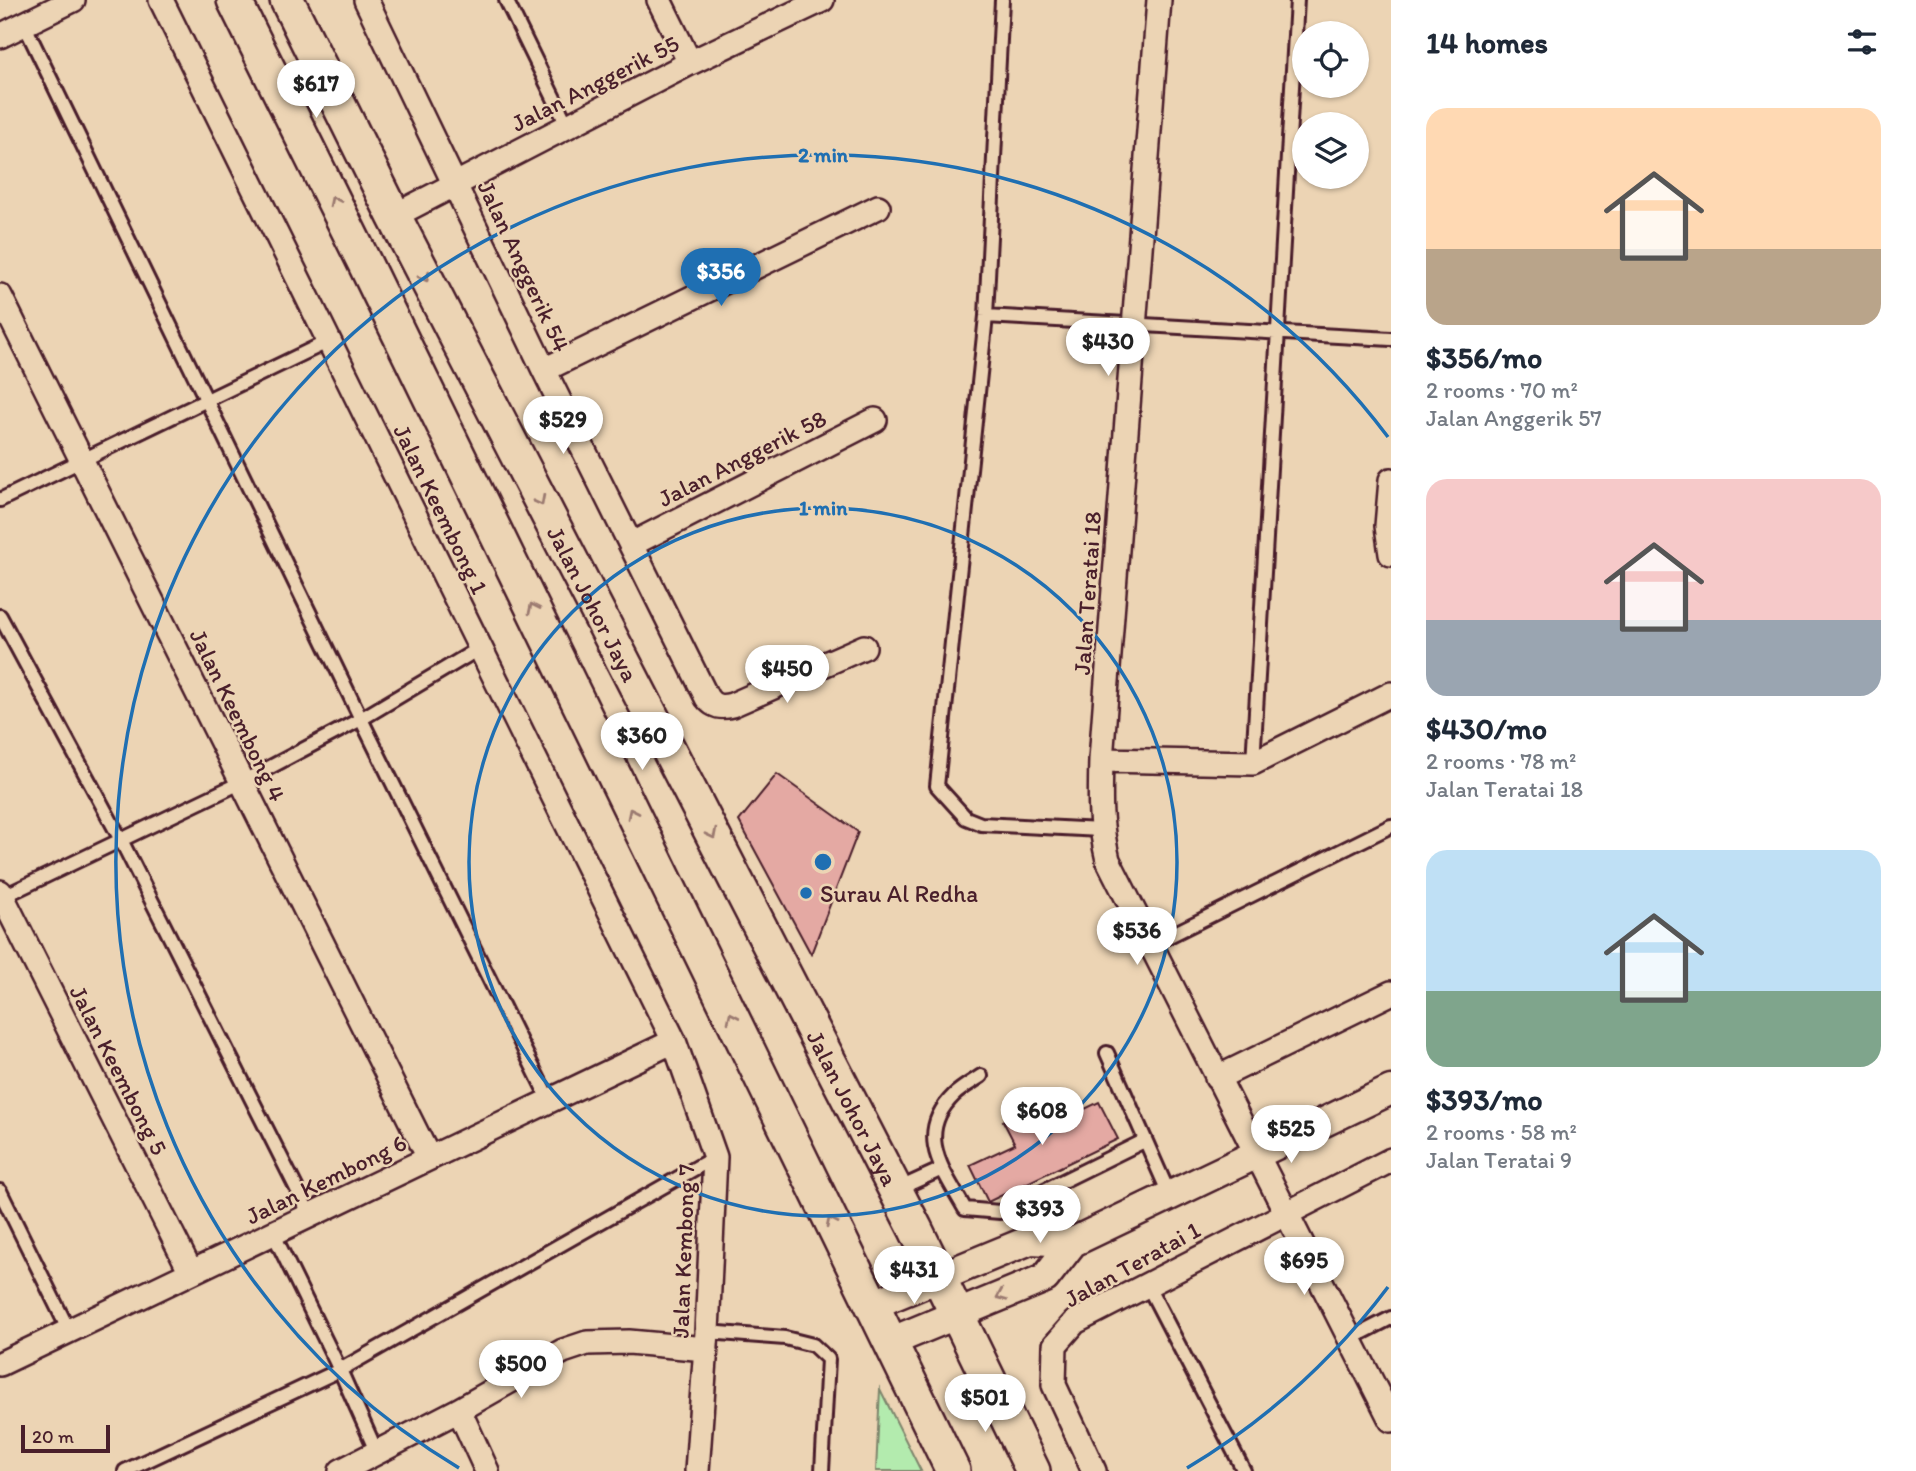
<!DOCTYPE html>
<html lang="en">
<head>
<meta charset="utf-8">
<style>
	body { margin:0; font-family:Itim,sans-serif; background:#f6f6f7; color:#1f2937; height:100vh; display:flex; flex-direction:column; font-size:26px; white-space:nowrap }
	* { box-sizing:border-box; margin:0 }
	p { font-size:23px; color:#747a83 }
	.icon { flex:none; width:38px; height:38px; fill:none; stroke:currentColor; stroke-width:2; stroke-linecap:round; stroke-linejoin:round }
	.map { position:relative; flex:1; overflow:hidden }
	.side { display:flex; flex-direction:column; background:#fff; width:525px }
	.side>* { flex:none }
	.tools { position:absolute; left:1292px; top:21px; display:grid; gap:14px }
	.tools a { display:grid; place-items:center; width:77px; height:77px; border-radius:50%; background:#fff; box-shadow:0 2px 5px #0004; font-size:35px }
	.scale { position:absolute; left:21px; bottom:18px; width:89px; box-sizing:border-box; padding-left:7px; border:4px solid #4a1f2b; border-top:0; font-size:19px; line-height:24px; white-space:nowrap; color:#4a1f2b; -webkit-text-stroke:5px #ecd4b4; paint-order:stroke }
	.price { position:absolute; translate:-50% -60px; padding:0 16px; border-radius:24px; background:#fff; color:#222; font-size:23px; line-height:46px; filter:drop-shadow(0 2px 4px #0008) }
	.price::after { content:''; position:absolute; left:50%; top:42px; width:21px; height:16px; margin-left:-10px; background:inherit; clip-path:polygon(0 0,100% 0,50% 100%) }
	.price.active { background:#1f6fb2; color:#fff }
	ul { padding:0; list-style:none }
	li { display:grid; align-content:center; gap:14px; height:371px; padding:0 35px }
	li span { display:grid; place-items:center; height:217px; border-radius:21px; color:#555 }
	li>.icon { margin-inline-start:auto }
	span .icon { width:126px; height:126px; fill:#fffc; stroke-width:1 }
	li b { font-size:30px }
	h2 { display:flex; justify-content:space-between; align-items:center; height:84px; padding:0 35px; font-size:30px }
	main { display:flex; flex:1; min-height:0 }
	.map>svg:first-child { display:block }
</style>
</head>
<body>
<main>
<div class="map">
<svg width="1391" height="1471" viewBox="0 0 1391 1471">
	<rect width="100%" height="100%" fill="#ecd4b4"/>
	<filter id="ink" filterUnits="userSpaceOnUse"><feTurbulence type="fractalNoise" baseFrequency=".0143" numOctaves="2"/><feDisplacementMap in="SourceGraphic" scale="14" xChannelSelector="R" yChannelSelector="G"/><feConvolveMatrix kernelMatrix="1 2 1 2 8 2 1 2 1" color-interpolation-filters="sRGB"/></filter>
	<g filter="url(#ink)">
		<path fill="#b3ebae" stroke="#7e856c" stroke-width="2" d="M 880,1389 L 921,1471 L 876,1471 Z"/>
		<path fill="#e4a9a3" stroke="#4a1f2b" stroke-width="2" d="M 777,774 L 858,832 L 811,954 L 739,821 Z
			M 1047,1100 L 1058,1122 L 1099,1102 L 1118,1139 L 988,1202 L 970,1165 L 1015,1144 L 1003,1121 Z"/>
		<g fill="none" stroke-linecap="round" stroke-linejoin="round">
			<defs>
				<path id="service" d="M 506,0 L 568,127
					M 1002,0 L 986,316 L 937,786 L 966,818 L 981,824 L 1101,830
					M 24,24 L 361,719 L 549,1100
					M 986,316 L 1391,339
					M 0,500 L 329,341
					M 0,616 L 121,840 L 310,1215
					M 1253,763 L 1297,0
					M 0,898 L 242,782 L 361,719 L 480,648
					M 1151,945 L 1391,826
					M 1107,1053 L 1170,1196
					M 981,1076 C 972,1082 961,1088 954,1095 C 914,1134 943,1170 965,1209 L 1000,1212 L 1144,1141
					M 898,1189 L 942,1169
					M 0,1191 L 69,1331
					M 273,1233 L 340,1370 L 377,1453
					M 1147,1284 L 1244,1471
					M 707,1332 L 785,1338 L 813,1345 L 828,1359 L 822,1471
					M 1350,1339 L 1391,1318
					M 125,1471 L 340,1370 L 715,1157"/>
				<path id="minor" d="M 161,0 L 674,1041 L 715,1157 L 707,1332 L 697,1471
					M 366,0 L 544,370 L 707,698 C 714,707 721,708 732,705 L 864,647
					M 659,0 L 690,63
					M 1159,0 L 1101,760 C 1100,798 1099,823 1108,860 L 1391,1420
					M 0,36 L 73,0
					M 394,216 L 690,63 L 822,0
					M 0,296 L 429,1158
					M 544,370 L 878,207
					M 1391,480 L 1387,526 L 1391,554
					M 632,544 L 875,420
					M 1101,760 L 1253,763 L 1391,694
					M 0,892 L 191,1272
					M 1217,1078 L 1391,993
					M 0,1364 L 674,1041
					M 459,1410 L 487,1471
					M 341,1471 L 459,1410 L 563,1351 L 587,1343 L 629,1342 L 706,1349
					M 1094,1471 L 1054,1385 L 1055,1345 L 1075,1322 L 1391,1160"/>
				<path id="tertiary" d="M 872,1305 L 1030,1240 L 1073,1242
					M 890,1342 L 1045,1278 L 1073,1242 L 1391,1090"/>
				<g id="secondary">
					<path d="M 234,0 L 364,262 L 953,1471"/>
					<path id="s1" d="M 287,0 L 394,216 L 915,1228 L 1033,1471"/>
				</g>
			</defs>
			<use href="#service" stroke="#4a1f2b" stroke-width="18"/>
			<use href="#minor" stroke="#4a1f2b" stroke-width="28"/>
			<use href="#tertiary" stroke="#4a1f2b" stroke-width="33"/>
			<use href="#secondary" stroke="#4a1f2b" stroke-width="38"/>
			<use href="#service" stroke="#ecd4b4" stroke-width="12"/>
			<use href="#minor" stroke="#ecd4b4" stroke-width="23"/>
			<use href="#tertiary" stroke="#ecd4b4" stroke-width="28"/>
			<use href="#secondary" stroke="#ecd4b4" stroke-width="33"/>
		</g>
		<defs><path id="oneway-chevron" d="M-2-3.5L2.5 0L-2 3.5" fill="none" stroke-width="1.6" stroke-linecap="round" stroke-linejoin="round" transform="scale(1.75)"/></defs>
		<g stroke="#9b7a70">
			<use href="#oneway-chevron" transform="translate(334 201) rotate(-116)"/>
			<use href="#oneway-chevron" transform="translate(425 277) rotate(63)"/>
			<use href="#oneway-chevron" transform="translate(540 501) rotate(63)"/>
			<use href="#oneway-chevron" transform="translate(533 608) rotate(-116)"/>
			<use href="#oneway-chevron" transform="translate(632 813) rotate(-116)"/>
			<use href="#oneway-chevron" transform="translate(712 834) rotate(63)"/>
			<use href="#oneway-chevron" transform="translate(732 1017) rotate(-116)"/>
			<use href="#oneway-chevron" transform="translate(831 1222) rotate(-116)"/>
			<use href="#oneway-chevron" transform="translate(1001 1296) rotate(157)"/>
		</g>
	</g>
	<g fill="none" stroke="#1f6fb2" stroke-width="3.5">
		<circle cx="823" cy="862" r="354"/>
		<path d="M1388 1287A707 707 0 0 1 1187 1468M459 1468A707 707 0 1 1 1388 437"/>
	</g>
	<circle fill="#1f6fb2" stroke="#ecd4b4" stroke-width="2.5" cx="806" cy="893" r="7"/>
	<g text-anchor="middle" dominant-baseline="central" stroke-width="5" stroke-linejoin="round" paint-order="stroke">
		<g font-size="24" fill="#4a1f2b" stroke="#ecd4b4">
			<text transform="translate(595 83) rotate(-27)">Jalan Anggerik 55</text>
			<text transform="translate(524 266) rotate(65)">Jalan Anggerik 54</text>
			<text transform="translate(742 458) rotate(-27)">Jalan Anggerik 58</text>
			<text transform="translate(441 509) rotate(64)">Jalan Keembong 1</text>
			<text transform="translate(1087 593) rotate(-86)">Jalan Teratai 18</text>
			<text stroke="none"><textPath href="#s1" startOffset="677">Jalan Johor Jaya</textPath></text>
			<text transform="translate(238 715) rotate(64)">Jalan Keembong 4</text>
			<text transform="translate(119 1070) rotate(63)">Jalan Keembong 5</text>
			<text stroke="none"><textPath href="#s1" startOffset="1244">Jalan Johor Jaya</textPath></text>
			<text transform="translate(326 1179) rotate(-26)">Jalan Kembong 6</text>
			<text transform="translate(683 1251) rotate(-88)">Jalan Kembong 7</text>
			<text transform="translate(1132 1264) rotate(-29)">Jalan Teratai 1</text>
		</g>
		<g font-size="24" fill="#4a1f2b" stroke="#ecd4b4" text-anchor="start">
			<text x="820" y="893">Surau Al Redha</text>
		</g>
	</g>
	<circle cx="823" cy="862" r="10" fill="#1f6fb2" stroke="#ecd4b4" stroke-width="3.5"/>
	<g font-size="21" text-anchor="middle" font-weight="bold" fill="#1f6fb2" stroke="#ecd4b4" stroke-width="5" stroke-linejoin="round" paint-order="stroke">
		<text x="823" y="162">2 min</text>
		<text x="823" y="515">1 min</text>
	</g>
</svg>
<div class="tools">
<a><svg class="icon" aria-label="locate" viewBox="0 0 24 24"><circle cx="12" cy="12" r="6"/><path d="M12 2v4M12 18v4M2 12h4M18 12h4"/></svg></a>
<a><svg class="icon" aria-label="layers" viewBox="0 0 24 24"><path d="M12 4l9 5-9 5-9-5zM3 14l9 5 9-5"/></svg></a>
</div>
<div class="scale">20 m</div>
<b class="price" style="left:316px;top:120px">$617</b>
<b class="price active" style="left:721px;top:308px">$356</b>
<b class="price" style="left:1108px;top:378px">$430</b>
<b class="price" style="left:563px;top:456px">$529</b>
<b class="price" style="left:787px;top:705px">$450</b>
<b class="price" style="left:642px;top:772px">$360</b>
<b class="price" style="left:1137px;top:967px">$536</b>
<b class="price" style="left:1042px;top:1147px">$608</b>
<b class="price" style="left:1291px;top:1165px">$525</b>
<b class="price" style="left:1040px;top:1245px">$393</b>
<b class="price" style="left:1304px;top:1297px">$695</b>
<b class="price" style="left:914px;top:1306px">$431</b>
<b class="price" style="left:521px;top:1400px">$500</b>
<b class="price" style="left:985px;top:1434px">$501</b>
</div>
<section class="side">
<h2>14 homes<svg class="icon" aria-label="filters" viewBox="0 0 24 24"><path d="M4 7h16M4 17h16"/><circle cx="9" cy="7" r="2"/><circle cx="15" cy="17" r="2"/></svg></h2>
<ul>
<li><span style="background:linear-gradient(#ffd9b3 65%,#b9a48a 0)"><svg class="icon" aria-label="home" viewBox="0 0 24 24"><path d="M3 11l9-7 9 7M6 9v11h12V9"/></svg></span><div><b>$356/mo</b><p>2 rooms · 70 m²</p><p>Jalan Anggerik 57</p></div></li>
<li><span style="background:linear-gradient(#f6c9c9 65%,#9aa5b1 0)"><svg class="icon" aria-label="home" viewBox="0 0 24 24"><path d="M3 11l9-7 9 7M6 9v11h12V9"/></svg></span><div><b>$430/mo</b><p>2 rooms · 78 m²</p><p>Jalan Teratai 18</p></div></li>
<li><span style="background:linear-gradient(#bfe0f5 65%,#7fa58c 0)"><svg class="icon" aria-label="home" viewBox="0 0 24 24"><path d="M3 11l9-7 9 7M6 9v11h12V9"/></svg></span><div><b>$393/mo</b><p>2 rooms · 58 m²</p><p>Jalan Teratai 9</p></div></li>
</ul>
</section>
</main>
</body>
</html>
